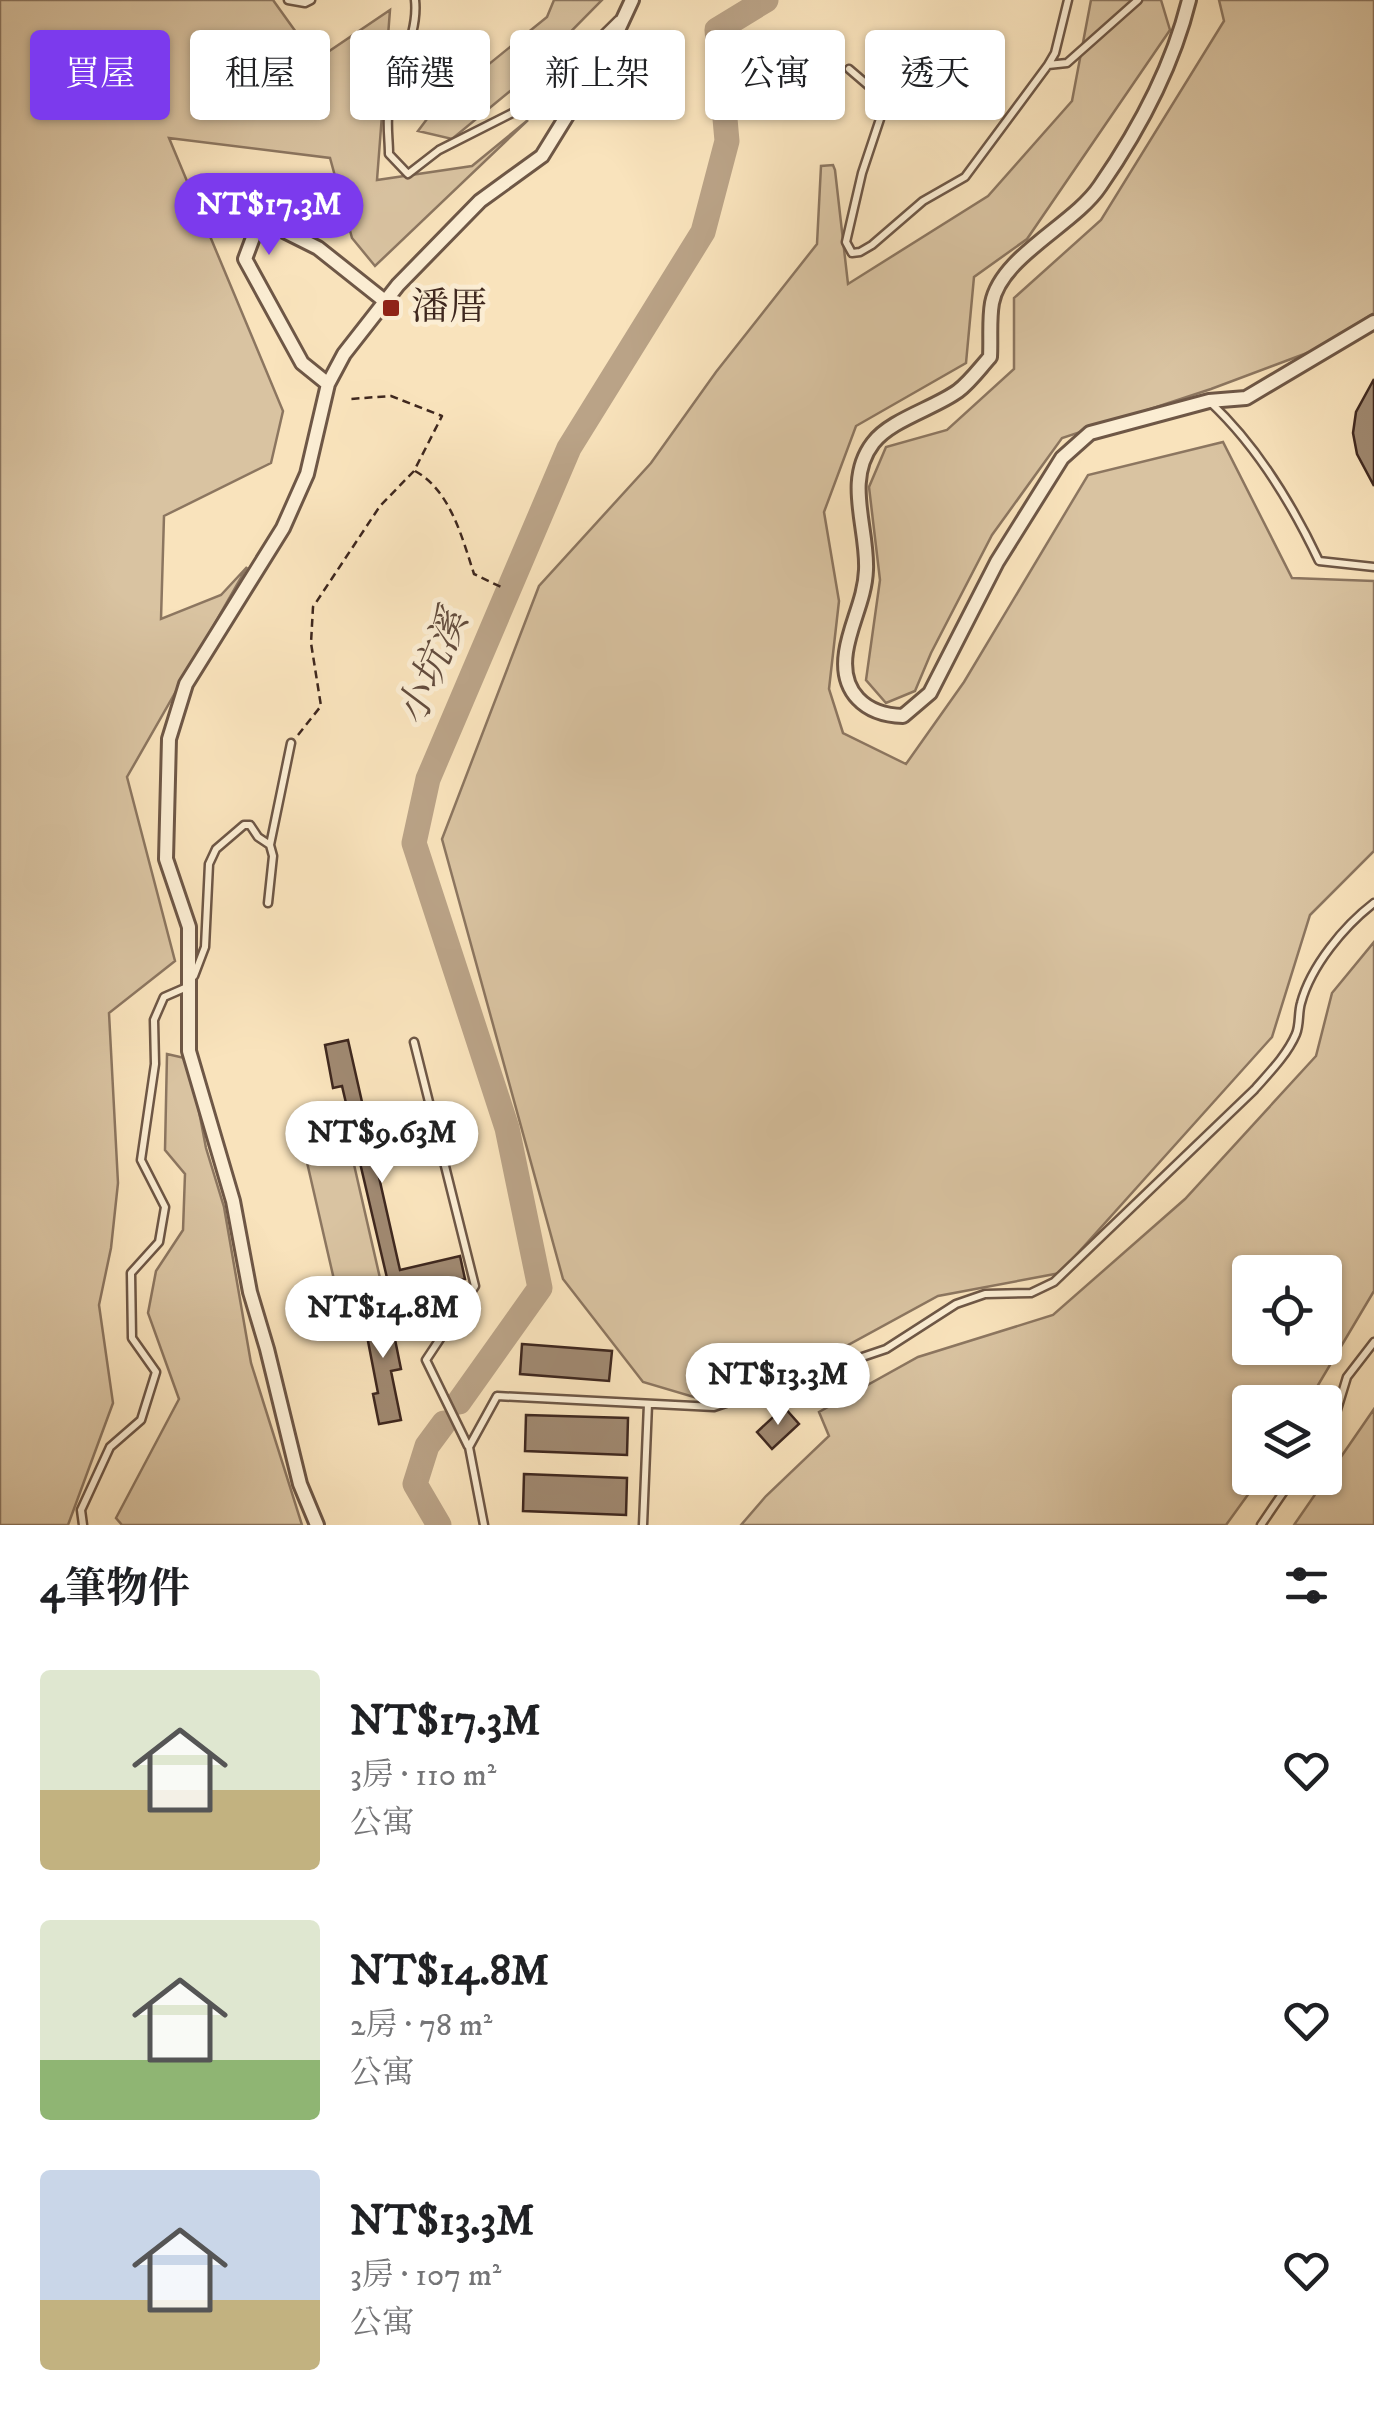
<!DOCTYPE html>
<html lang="zh-TW">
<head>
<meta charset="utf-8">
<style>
	body { margin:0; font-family:"IM FELL DW Pica","Noto Serif TC",serif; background:#f6f6f6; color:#202124; height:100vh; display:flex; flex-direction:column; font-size:38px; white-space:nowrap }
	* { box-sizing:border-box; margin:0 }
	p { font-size:32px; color:#757577 }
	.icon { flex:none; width:55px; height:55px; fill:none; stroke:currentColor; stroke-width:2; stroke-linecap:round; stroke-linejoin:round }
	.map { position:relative; height:1525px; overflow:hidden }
	.sheet { display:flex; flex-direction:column; background:#fff; flex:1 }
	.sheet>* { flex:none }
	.hud { position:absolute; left:30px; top:30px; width:1315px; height:90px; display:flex; gap:20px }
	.tools { position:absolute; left:1232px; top:1255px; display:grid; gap:20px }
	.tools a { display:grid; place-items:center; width:110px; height:110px; border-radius:10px; background:#fff; box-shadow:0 2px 8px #0004; font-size:50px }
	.price { position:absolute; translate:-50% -85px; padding:0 22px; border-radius:35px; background:#fff; color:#222; font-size:32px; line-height:65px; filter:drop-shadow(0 2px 5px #0008) }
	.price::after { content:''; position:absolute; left:50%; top:60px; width:30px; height:22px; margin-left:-15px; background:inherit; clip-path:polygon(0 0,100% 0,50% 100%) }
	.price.selected { background:#7c3aed; color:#fff }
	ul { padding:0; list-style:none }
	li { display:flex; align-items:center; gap:30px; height:250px; padding:0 40px }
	li span { display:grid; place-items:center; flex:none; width:280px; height:200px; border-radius:10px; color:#555 }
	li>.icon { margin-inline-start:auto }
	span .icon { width:120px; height:120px; fill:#fffc; stroke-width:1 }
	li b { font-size:42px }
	h2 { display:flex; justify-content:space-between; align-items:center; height:120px; padding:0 40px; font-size:42px }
	.chip { padding:0 35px; border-radius:10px; background:#fff; box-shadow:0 2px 8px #0004; font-size:35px; line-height:90px }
	.chip.selected { background:#7c3aed; color:#fff }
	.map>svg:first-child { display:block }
</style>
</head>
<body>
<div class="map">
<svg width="1374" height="1525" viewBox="0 0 1374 1525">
	<rect width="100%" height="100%" fill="#f9e3bc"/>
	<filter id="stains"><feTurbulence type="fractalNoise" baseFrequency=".002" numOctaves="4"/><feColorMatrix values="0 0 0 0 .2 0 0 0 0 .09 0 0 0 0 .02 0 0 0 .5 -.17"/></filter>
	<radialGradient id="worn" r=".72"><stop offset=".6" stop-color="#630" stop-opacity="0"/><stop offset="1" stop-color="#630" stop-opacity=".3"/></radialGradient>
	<path fill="#d9c3a1" stroke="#8c7660" stroke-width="2.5" fill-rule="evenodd" d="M 0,0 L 273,0 L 316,60 L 390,10 L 377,180 L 472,166 L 528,120 L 375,266 L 352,238 L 330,158 L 169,138 L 283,411 L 271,463 L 164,516 L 161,619 L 221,595 L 247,567 L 127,777 L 175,961 L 109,1013 L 118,1183 L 111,1248 L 99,1305 L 113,1403 L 68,1525 L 0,1525 Z
		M 554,0 L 602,0 L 520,83 L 452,139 L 418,131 L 436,107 L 547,17 Z
		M 1091,0 L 1161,0 L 1170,30 L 1027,239 L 974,277 L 966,363 L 856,426 L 824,512 L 839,601 L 829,689 L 843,733 L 906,764 L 964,682 L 1088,475 L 1223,442 L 1292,578 L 1374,581 L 1374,851 L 1310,915 L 1272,1037 L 1060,1273 L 938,1296 L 826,1357 L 697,1398 L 643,1382 L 563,1279 L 442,839 L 539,586 L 651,463 L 716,372 L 817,244 L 821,166 L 833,165 L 835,170 L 848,284 L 988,196 L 1072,101 Z
		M 1219,0 L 1374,0 L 1374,313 L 1315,350 L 1211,389 L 1062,438 L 992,535 L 931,653 L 915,691 L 886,703 L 866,680 L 880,580 L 869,487 L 886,447 L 947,430 L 1014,369 L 1014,298 L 1101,220 L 1224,21 Z
		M 1374,942 L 1374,1291 L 1308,1402 L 1250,1402 L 1250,1478 L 1260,1478 L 1226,1525 L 741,1525 L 766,1496 L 829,1436 L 819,1412 L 918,1357 L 1053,1315 L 1185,1199 L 1316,1056 L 1332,993 ZM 1250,1272 L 1325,1272 L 1325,1348 L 1250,1348 Z
		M 167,1054 L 189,1059 L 206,1148 L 224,1207 L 251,1363 L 302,1525 L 122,1525 L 116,1518 L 179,1399 L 148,1313 L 156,1271 L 183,1230 L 185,1174 L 165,1150 Z
		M 347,1134 L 385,1300 L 341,1310 L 303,1145 Z
		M 1374,1409 L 1374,1525 L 1294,1525 Z"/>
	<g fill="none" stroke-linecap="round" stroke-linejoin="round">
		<path stroke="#baa387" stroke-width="25" d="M 459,1402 L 540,1288 L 507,1128 L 414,843 L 428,779 L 569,448 L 703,232 L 727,141 L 717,30 L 766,0
			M 439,1525 L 415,1484 L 427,1446 L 444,1423"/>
	</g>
	<path fill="#a08971" stroke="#3f281f" stroke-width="2.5" d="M 1374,379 L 1374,486 L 1357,454 L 1353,433 L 1356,412 Z
		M 348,1040 L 400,1270 L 460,1256 L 465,1279 L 391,1295 L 342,1086 L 333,1088 L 325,1045 Z
		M 388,1305 L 401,1369 L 391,1371 L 401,1420 L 379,1424 L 373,1394 L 378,1393 L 362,1310 Z
		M 522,1344 L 612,1351 L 609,1381 L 520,1374 Z
		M 784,1407 L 799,1424 L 772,1449 L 757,1432 Z
		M 526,1415 L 628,1418 L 627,1455 L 525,1451 Z
		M 524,1474 L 627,1478 L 626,1515 L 523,1511 Z"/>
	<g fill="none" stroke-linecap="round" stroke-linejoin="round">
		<defs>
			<path id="lane" d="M 288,0 L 305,3 L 311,0
				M 415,0 C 419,36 395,72 389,107 C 386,122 389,139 389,154 L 408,174 L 439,150 L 536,101 L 618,20
				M 1048,65 L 1055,53 L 1068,0
				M 849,69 L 870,87 L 880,119 L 862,173 L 846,242 L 852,253 L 860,252 L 872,245 L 923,201 L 965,177 L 1048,65 L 1067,63 L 1138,0
				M 1210,402 C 1256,445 1292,504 1319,561 L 1374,567
				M 268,903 L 273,856 L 270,845
				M 194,976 L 205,947 L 209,864 L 216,849 L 244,825 L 250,825 L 258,837 L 270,845 L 291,743
				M 414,1042 L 475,1286 L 426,1360 L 468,1446
				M 1325,1429 L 1336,1413 L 1347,1377 L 1374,1342
				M 83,1525 L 81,1510 L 110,1447 L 141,1420 L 156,1372 L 132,1338 L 131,1273 L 159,1242 L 165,1207 L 141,1160 L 155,1064 L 154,1020 L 164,997 L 187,987
				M 484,1525 L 469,1447 L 497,1396 L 714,1407 L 886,1349 L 956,1304 L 985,1294 L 1031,1293 L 1054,1282 L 1254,1090 C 1269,1073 1287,1055 1296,1034 C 1300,1024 1298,1013 1301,1003 C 1311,966 1344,926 1374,903
				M 643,1525 L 648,1404
				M 1261,1525 L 1293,1478"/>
			<path id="street" d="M 1189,0 C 1173,65 1138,131 1100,186 C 1074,225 1001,256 992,303 C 989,320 991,339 990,357 C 980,368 970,382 958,391 C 935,408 890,420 873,443 C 844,481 868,527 866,570 C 865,599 850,624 846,652 C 840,692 865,715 903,716 L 930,693 L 997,562 L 1062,458 L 1090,433 L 1209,401 L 1246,398 L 1374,322
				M 328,384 L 302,363 L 245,259 L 260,219 L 318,248 L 386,302
				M 317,1525 L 300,1484 L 267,1349 L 250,1292 L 233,1201 L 189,1051 L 189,927 L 166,859 L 169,739 L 186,684 L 283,528 L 307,474 L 328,384 L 344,354 L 398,285 L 480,201 L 542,156 L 613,41 L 632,0"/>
		</defs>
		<use href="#lane" stroke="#6e5746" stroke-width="11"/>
		<use href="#street" stroke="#6e5746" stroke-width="18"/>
		<path stroke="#3f281f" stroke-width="2.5" stroke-dasharray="8 5" stroke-linecap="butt" d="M 415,471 C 450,490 462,537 474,574 L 501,587
			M 298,735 L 321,706 L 311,643 L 313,607 L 380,506 L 414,471 L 442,416 L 391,396 L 350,399"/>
		<use href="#lane" stroke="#fbedd3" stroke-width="6"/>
		<use href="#street" stroke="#fbedd3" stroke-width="12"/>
	</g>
	<rect fill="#8f2418" stroke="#fbedd3" stroke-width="4" x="381" y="298" width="20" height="20" rx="5"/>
	<g text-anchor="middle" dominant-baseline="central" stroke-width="10" stroke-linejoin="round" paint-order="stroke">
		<g font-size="38" fill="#3f281f" stroke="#fbedd3" text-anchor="start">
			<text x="411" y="308">潘厝</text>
		</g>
		<g font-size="40" font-style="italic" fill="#644d3e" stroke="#fbedd3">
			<text transform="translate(434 668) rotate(-67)">小坑溪</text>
		</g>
	</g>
	<rect width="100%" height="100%" filter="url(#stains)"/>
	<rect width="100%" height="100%" fill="url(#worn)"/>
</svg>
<div class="tools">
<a><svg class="icon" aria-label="locate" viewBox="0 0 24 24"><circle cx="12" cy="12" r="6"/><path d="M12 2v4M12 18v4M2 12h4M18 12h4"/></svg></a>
<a><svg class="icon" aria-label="layers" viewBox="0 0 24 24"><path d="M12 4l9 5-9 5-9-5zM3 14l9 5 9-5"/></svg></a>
</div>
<b class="price selected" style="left:269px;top:258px">NT$17.3M</b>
<b class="price" style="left:382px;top:1186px">NT$9.63M</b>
<b class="price" style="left:383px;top:1361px">NT$14.8M</b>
<b class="price" style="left:778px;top:1428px">NT$13.3M</b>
<div class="hud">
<a class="chip selected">買屋</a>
<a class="chip">租屋</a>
<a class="chip">篩選</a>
<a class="chip">新上架</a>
<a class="chip">公寓</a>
<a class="chip">透天</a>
</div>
</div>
<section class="sheet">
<h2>4筆物件<svg class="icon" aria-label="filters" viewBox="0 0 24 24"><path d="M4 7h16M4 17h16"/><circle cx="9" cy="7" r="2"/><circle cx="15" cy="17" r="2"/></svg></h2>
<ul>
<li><span style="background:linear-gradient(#dfe7d0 60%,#c2b280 0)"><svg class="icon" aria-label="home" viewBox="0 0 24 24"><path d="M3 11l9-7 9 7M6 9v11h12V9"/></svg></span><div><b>NT$17.3M</b><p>3房 · 110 m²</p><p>公寓</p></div><svg class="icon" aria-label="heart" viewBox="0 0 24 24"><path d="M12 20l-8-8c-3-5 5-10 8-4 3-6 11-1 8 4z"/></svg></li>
<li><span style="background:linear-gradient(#dfe7d0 70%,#8fb573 0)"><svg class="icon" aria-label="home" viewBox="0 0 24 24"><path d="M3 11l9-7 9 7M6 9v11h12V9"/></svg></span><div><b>NT$14.8M</b><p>2房 · 78 m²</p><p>公寓</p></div><svg class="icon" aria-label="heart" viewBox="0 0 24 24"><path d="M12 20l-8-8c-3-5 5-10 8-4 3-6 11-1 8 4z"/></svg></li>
<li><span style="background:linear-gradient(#c9d6e8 65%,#c2b280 0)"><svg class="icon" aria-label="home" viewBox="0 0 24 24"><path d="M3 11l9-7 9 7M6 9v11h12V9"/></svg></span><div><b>NT$13.3M</b><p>3房 · 107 m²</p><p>公寓</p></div><svg class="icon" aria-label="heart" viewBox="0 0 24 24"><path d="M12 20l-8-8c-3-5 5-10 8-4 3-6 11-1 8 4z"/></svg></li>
</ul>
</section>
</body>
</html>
